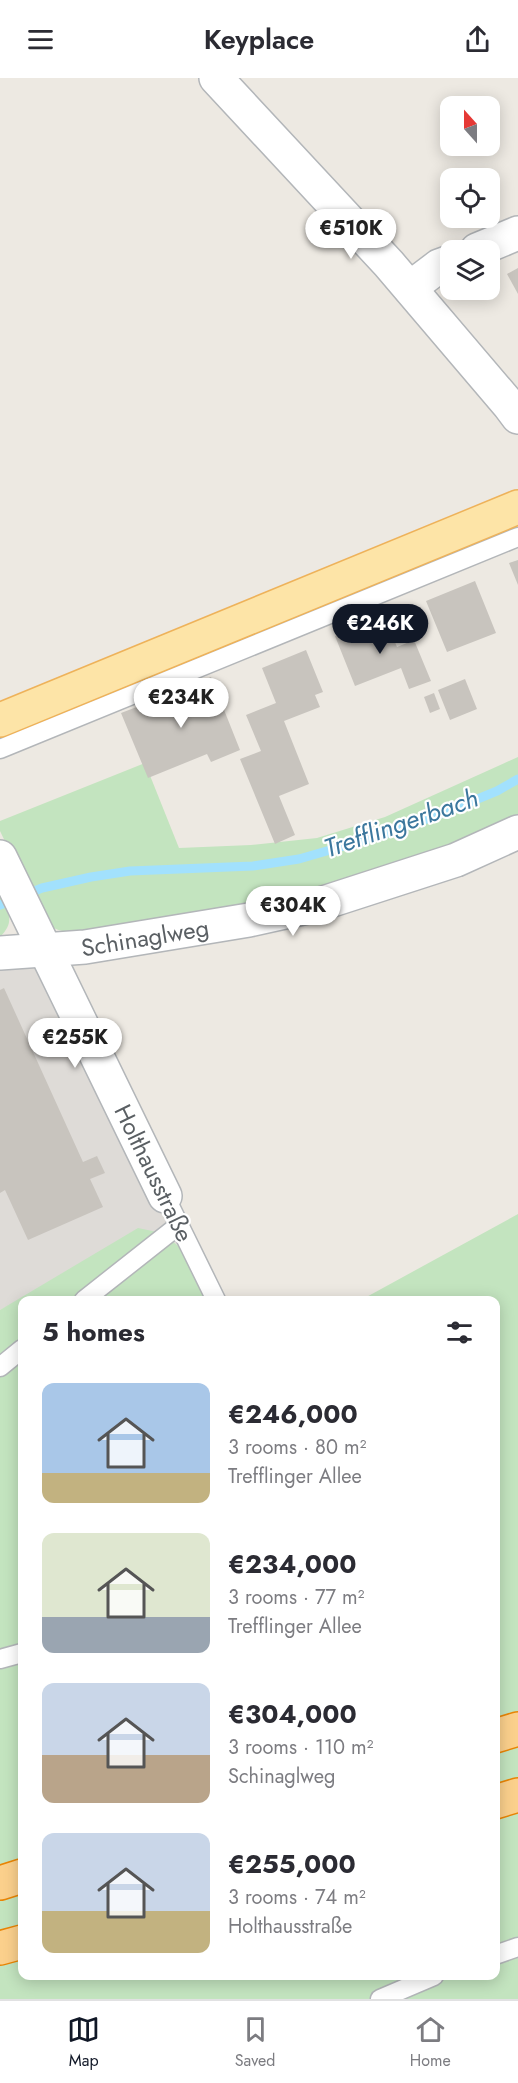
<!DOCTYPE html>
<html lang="en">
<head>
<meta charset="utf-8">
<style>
	body { margin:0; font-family:Jost,sans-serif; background:#f2f2f3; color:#2b2b33; height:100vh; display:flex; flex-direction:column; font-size:22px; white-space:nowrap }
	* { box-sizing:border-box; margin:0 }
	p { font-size:20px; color:#7c7c81 }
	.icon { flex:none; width:33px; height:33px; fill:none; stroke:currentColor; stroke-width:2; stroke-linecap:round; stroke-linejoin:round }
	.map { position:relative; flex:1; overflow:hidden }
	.panel { position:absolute; left:18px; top:1218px; width:482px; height:684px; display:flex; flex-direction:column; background:#fff; border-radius:12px; box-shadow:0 3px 15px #0003 }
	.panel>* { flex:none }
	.needle { width:39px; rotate:339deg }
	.fabs { position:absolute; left:440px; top:18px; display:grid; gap:12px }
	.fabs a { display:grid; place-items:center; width:60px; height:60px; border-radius:12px; background:#fff; box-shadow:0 3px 15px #0003; font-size:30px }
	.price { position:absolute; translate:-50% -51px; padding:0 14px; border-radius:21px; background:#fff; color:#222; font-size:20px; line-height:39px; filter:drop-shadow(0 2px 3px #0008) }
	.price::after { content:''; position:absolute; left:50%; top:36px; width:18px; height:14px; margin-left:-9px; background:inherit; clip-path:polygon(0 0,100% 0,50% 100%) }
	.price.on { background:#111827; color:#fff }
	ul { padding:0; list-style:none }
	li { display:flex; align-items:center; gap:18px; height:150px; padding:0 24px }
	li span { display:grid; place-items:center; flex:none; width:168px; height:120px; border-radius:12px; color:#555 }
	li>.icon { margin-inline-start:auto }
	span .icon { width:72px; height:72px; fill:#fffc; stroke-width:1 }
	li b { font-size:26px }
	h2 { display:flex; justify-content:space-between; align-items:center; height:72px; padding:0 24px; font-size:26px }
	header { display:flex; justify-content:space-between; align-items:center; height:78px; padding:0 24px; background:#fff; font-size:27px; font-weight:600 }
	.menu { display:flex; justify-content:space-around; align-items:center; height:84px; border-top:2px solid #e1e1e2; background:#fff; font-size:16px; color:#7c7c81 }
	.menu a { display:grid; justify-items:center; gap:3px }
	.menu .on { color:#111827 }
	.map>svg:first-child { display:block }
</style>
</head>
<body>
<header><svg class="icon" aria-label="menu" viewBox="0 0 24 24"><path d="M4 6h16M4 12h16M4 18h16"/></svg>Keyplace<svg class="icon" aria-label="share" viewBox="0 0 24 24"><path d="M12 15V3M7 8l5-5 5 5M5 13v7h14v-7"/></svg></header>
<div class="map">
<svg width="518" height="1921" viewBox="0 0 518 1921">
	<rect width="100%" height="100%" fill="#ede9e2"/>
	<path fill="#dedbd7" d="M 37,888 L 182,1171 L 162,1155 L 0,1232 L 0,889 Z"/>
	<path fill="#c3e4bf" d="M 518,679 L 518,741 L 423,780 L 264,825 L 93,855 C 73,854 55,857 42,840 L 0,753 L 0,743 L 145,685 L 179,770 L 251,767 L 317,760 L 385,739 Z
		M 0,816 C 8,834 16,843 0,859 Z
		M 518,1136 L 518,1921 L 0,1921 L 0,1232 L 138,1150 L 162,1155 L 182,1171 L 206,1222 L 22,1222 L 22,1898 L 495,1898 L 495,1222 L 361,1222 Z"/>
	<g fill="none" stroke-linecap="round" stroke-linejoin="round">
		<path stroke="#a2e1fd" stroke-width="9" d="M 0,827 L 42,810 L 91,799 L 130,793 L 253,788 L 299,781 L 382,757 L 446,734 L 497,713 L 518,701"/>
	</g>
	<path fill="#c8c4be" d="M 518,190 L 518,216 L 507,196 Z
		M 518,482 L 518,507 L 509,485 Z
		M 475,503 L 496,555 L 447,574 L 426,523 Z
		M 384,538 L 397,569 L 414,562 L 431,603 L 409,611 L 401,590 L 355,608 L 335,558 Z
		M 306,572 L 323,614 L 315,617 L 320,629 L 284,643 L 309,706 L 279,718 L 295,757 L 275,766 L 240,681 L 261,673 L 246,637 L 276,625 L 262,590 Z
		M 211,599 L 240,672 L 211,684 L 207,676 L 148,700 L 121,635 L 155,622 L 158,630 L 184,619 L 180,611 Z
		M 465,601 L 477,631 L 450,642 L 438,612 Z
		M 434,615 L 440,631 L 430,635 L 424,619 Z
		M 4,910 L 83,1084 L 97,1078 L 105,1095 L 90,1101 L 103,1129 L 28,1162 L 5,1112 L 0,1115 L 0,912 Z"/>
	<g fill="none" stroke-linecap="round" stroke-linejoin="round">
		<defs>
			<path id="service" d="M 0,671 L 518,459
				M 165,1118 L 216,1222
				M 84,1222 L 179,1147
				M 0,1289 L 22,1271
				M 0,1581 L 22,1575
				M 495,1877 L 518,1869
				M 380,1921 L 434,1898"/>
			<g id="minor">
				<path d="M 216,0 L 389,186 L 509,327 L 518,339"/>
				<path d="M 477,172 L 518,155"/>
				<path d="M 410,210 L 439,188 L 450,184"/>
				<path d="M 0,779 L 165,1118"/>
				<path id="s1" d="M 0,875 L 85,869 L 249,842 L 317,827 L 456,782 L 518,754"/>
			</g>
			<path id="primary" d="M 0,642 L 518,429"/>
			<path id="motorway" d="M 495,1658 L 518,1651
				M 495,1724 L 518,1717
				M 0,1805 L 22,1798
				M 0,1870 L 22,1864"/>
		</defs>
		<use href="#service" stroke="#b3b6b9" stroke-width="21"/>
		<use href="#minor" stroke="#b3b6b9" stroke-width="36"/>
		<use href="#primary" stroke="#eeb25a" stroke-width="36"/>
		<use href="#motorway" stroke="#ea8505" stroke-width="36"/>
		<use href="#service" stroke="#fff" stroke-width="18"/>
		<use href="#minor" stroke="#fff" stroke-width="33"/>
		<use href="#primary" stroke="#fde4a7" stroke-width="33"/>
		<use href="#motorway" stroke="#fbd08c" stroke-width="33"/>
	</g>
	<g text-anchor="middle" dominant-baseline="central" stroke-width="4.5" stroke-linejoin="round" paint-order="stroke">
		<g font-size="24" fill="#5a5f63" stroke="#fff">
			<text stroke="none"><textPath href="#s1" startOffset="146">Schinaglweg</textPath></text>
			<text transform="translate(154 1095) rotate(64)">Holthausstraße</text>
		</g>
		<g font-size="26" font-style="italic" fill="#3b779d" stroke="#fff">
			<text transform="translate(401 745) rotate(-19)">Trefflingerbach</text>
		</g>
	</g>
</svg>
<div class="fabs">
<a><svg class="needle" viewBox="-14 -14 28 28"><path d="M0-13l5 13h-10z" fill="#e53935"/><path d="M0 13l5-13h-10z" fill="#7c7c81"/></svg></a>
<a><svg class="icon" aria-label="locate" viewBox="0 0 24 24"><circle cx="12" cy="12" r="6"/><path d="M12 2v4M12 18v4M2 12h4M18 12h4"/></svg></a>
<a><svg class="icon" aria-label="layers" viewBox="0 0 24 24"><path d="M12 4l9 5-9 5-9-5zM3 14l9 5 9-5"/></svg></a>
</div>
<b class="price" style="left:351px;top:182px">€510K</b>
<b class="price on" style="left:380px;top:577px">€246K</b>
<b class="price" style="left:181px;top:651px">€234K</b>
<b class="price" style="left:293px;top:859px">€304K</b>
<b class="price" style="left:75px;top:991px">€255K</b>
<section class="panel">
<h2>5 homes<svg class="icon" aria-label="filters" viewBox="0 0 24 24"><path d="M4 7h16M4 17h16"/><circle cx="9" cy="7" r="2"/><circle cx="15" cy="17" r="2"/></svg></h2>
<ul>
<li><span style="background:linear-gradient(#a9c7e8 75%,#c2b280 0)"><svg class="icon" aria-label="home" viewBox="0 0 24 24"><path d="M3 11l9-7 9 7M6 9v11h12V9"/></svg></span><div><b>€246,000</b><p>3 rooms · 80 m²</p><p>Trefflinger Allee</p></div></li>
<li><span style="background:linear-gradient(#dfe7d0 70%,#9aa5b1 0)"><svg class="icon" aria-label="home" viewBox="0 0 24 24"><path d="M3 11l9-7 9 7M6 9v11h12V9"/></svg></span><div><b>€234,000</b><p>3 rooms · 77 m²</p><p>Trefflinger Allee</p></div></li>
<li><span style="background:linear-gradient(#c9d6e8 60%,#b9a48a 0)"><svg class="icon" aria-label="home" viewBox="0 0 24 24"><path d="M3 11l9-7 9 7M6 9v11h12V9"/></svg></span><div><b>€304,000</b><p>3 rooms · 110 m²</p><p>Schinaglweg</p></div></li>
<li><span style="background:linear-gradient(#c9d6e8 65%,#c2b280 0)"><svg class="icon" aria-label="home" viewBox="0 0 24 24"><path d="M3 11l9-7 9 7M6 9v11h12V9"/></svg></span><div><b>€255,000</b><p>3 rooms · 74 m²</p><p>Holthausstraße</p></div></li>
</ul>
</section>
</div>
<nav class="menu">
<a class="on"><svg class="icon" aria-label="map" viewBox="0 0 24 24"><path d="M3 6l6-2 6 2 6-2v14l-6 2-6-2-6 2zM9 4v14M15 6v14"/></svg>Map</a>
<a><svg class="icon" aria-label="saved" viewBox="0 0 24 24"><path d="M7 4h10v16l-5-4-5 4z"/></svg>Saved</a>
<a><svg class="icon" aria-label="home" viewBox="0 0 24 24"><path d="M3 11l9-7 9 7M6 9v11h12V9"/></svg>Home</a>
</nav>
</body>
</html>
